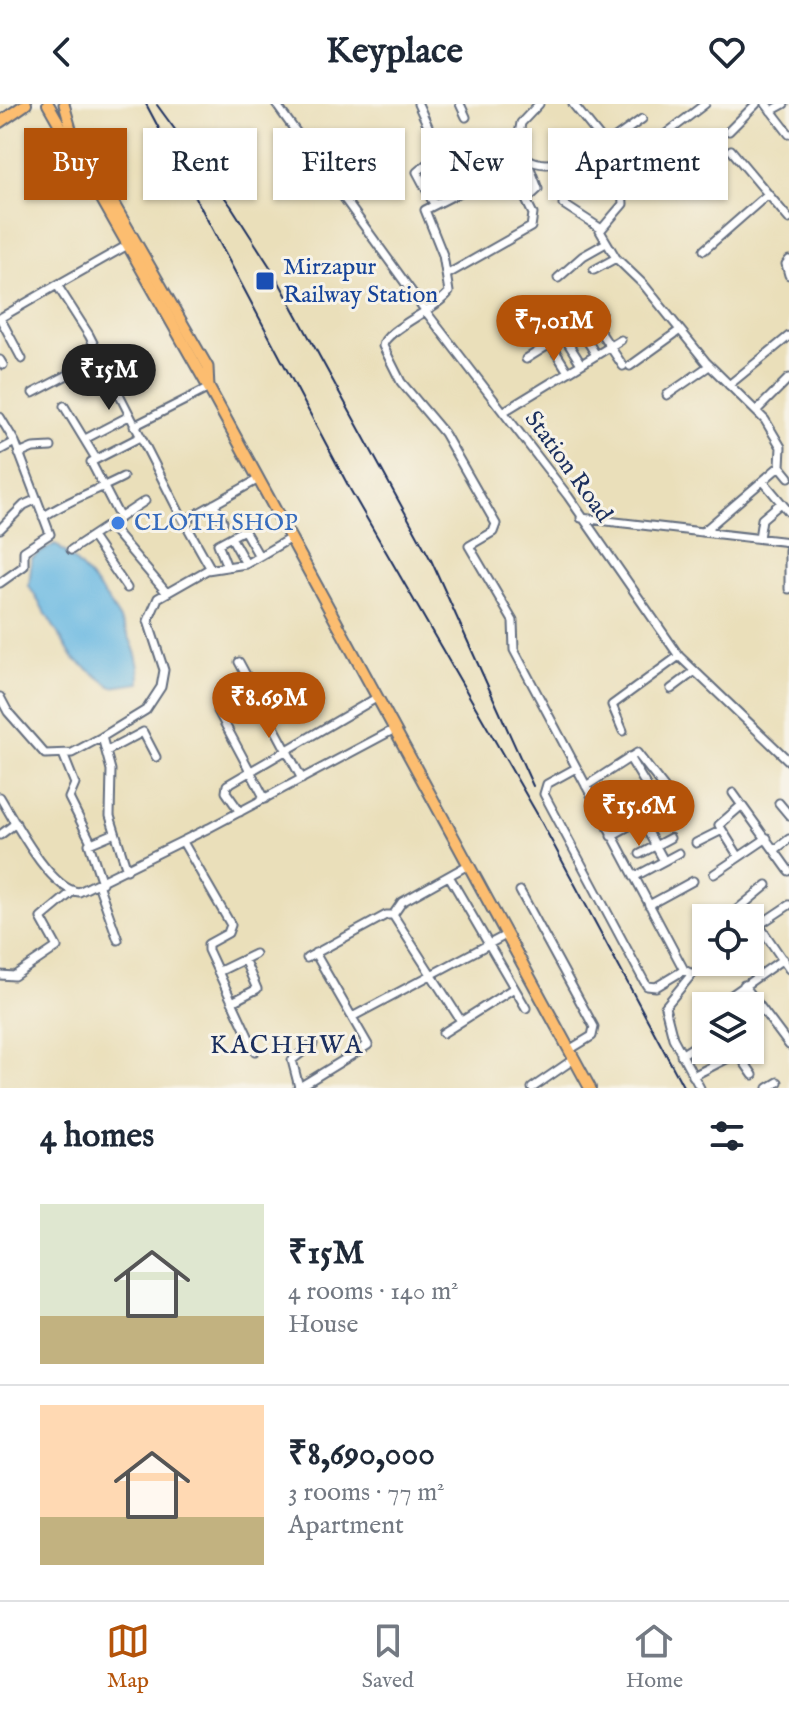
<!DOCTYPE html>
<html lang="en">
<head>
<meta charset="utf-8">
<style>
	body { margin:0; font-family:"IM FELL English",serif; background:#f6f6f7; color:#1f2937; height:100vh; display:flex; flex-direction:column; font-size:30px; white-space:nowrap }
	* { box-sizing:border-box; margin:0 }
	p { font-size:26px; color:#747a83 }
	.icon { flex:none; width:44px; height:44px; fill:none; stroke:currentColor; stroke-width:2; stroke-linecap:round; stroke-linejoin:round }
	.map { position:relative; height:984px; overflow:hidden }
	.drawer { display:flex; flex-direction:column; background:#fff; flex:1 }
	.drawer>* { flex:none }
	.hud { position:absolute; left:24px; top:24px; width:742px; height:72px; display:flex; gap:16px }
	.fabs { position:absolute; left:692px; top:800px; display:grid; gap:16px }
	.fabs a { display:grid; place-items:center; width:72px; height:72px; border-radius:0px; background:#fff; box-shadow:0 2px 6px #0004; font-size:40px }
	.price { position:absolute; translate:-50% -68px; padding:0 18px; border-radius:28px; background:#b45309; color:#fff; font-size:26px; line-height:52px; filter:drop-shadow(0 2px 4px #0008) }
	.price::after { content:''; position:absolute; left:50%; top:48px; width:24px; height:18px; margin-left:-12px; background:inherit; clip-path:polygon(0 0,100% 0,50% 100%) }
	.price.current { background:#222; color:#fff }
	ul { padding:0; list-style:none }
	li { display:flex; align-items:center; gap:24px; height:200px; padding:0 40px }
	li+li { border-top:2px solid #e0e1e3 }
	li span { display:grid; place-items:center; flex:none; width:224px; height:160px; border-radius:0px; color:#555 }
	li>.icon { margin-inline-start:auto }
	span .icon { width:96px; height:96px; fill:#fffc; stroke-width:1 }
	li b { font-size:34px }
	h2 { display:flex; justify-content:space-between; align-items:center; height:96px; padding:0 40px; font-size:34px }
	.pill { padding:0 28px; border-radius:0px; background:#fff; box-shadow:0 2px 6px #0004; font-size:28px; line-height:72px }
	.pill.current { background:#b45309; color:#fff }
	header { display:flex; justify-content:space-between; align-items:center; height:104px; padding:0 40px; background:#fff; font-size:36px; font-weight:700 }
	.tab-bar { display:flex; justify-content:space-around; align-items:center; height:112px; border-top:2px solid #e0e1e3; background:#fff; font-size:22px; color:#747a83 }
	.tab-bar a { display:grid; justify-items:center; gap:4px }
	.tab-bar .current { color:#b45309 }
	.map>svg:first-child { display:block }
</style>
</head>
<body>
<header><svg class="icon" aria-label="back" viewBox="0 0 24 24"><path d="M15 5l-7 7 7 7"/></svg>Keyplace<svg class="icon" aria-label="heart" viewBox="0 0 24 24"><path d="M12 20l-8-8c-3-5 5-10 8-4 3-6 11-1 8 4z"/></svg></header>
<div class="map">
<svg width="789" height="984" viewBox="0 0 789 984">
	<rect width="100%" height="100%" fill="#f7f3e8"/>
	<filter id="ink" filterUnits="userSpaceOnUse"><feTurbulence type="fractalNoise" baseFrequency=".0125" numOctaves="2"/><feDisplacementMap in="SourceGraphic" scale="16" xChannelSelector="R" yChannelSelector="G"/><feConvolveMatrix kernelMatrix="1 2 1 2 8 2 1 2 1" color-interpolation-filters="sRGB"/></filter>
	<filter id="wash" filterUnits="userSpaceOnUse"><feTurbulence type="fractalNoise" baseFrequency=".006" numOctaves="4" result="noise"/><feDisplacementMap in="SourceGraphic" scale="32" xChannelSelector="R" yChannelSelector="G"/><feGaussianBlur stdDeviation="1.8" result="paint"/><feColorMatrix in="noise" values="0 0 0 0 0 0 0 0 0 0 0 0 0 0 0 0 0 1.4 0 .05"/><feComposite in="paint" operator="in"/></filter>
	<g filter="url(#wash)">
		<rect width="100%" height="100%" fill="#eadfba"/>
		<path fill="#68b8e2" stroke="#4274a0" stroke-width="2" d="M 55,440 C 91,467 142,533 140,579 L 112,583 L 73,554 L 29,482 L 32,454 Z"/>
	</g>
	<g filter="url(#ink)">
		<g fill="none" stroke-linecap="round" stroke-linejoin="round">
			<defs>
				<path id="minor" d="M 276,0 L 427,209 L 568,392 L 679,552 L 789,657
					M 418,0 L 440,49 L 417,68 L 434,100
					M 460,0 L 466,13
					M 539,0 L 521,19 L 517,41 C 534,78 582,52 604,36
					M 573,0 L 623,62
					M 705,0 L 621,64 L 623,100 L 600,127 L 616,154 L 644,181 L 706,258 L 765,316 L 781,343 L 780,362
					M 766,0 L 789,30
					M 771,7 L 784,0
					M 729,27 L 756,0
					M 607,40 L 642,15
					M 731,46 L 789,115
					M 439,52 L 487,30
					M 486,75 L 425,106 L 443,151 L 449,188 C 436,206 384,226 383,242 L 401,278 L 444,329 L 496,420 L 493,428 L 469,442 L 513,517 L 514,546 L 684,866 L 692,870 L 707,858
					M 563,100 L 600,124
					M 126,142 L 57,181 L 89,231 L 180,410 L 184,417 L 257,376
					M 704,146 L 768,90
					M 789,156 L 786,160 L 789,171
					M 594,166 L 616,154
					M 448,170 L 531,123 L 533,110 L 526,96 L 538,85 L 525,51
					M 558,174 L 583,152 L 606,139
					M 0,214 L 57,181
					M 0,214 L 22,255
					M 591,214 L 623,262
					M 578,222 L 596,251
					M 563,231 L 581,260
					M 550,239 L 568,268
					M 526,255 L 601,208
					M 0,256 L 3,261
					M 630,262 L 680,226
					M 729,281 L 789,232
					M 33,289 L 100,254
					M 667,291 L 709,262
					M 64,302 L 95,353
					M 756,307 L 789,274
					M 503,308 L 621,236
					M 0,313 L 15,338 L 50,430 L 24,447 L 24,462 L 0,479
					M 134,322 L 209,284
					M 85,335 L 129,312
					M 0,346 L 15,338
					M 19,350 L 33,344 L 51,343
					M 763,377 L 789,408
					M 214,400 L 223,418
					M 43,413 C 68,396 96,387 123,373
					M 120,414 L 91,358 L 140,333
					M 581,414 L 789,438
					M 184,417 L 211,465
					M 109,421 L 166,488
					M 0,425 L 24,401 L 35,396
					M 703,428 L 780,362 L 789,373
					M 92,433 L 127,484
					M 231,433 L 246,460
					M 759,434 L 762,415 L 781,399
					M 71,446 L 145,397
					M 789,446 L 789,485
					M 227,463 L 218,440 L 244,426 L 259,452
					M 239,558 L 302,675
					M 671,585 L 695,567
					M 0,593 L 8,608 L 45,650 L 72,649 L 102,633
					M 218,607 L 265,695
					M 623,627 L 612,601 L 679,552
					M 107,647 L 143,628 L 156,653
					M 63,650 L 75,680 L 69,694 L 91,738
					M 629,653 L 646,681
					M 576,664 L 547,680 L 544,690 L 644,877 L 647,882 L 656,883 L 684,866
					M 586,682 L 637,649 L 666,686
					M 733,689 L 789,767
					M 0,693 C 15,718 50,786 79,788 L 209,724 L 395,625
					M 779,699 L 789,711
					M 240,708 L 226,688 L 227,681 L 378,593
					M 641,715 L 664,757
					M 0,731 L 16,719
					M 611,732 L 658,706
					M 183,738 L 231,821 L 228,829 L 208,840 L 208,846 L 255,947
					M 696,739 L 722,726
					M 776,745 L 789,735
					M 640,750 L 670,734
					M 739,753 L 719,721 L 742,701
					M 127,766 L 110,712 L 111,666 L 102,633 L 146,606 L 161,583 L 164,566 L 148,517 L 158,494 L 207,466 L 246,460 L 289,435
					M 714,770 L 767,734
					M 449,772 L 526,904
					M 634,773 L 679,749
					M 102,779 L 89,740 L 115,729
					M 98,780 L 118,836
					M 520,787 L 594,923 L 592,932 L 569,946
					M 649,801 L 693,777
					M 393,811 L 402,798 L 468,761
					M 727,814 L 767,781
					M 759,821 L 789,865
					M 750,827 L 789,801
					M 307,854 L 386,811 L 393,811 L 461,917
					M 218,868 L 255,850
					M 692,870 L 665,903 L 673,934 L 700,984
					M 0,871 L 14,872 L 57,843 L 41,814 L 72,788
					M 744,881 L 789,941
					M 232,898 L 257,885 L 244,855
					M 716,902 L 783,855
					M 352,913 L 506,831
					M 443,929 L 514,884
					M 737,948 L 753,971
					M 681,951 L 700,939 L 706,921
					M 693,972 L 738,949
					M 299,983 L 292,956 L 313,940
					M 298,984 L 368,941 L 315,849
					M 532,984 L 574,955
					M 768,984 L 778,978"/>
				<path id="major" d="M 64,0 L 71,25 L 208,263 L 209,284"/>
				<path id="highway" d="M 48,0 L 209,284 L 590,984
					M 0,18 L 26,0"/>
			</defs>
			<use href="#minor" stroke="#636d7e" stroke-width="11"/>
			<use href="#major" stroke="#636d7e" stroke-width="13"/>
			<use href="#highway" stroke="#636d7e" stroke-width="14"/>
			<use href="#minor" stroke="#fff" stroke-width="7"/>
			<use href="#major" stroke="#fcbd6f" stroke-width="9"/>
			<use href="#highway" stroke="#fcbd6f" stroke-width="10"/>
			<path stroke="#1b2f5e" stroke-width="2" d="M 146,0 L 351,387 L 536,708 L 684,984
				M 157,1 L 231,102 L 274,169 L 431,456 L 533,682"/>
		</g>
	</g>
	<rect fill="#1a4fb4" stroke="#f7f3e8" stroke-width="3" x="255" y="167" width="20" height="20" rx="4"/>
	<circle fill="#3f7fe0" stroke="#f7f3e8" stroke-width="3" cx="118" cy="419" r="8"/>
	<g text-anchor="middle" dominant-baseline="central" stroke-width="6" stroke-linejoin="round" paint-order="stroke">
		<g font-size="24" fill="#164399" stroke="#f7f3e8" text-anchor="start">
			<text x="283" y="163">Mirzapur<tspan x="283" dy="28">Railway Station</tspan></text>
		</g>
		<g font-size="24" fill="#1b2f5e" stroke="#f7f3e8">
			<text transform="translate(568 363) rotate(54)">Station Road</text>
		</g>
		<g font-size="24" fill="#366cbe" stroke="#f7f3e8" text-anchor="start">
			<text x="134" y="419">CLOTH SHOP</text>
		</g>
		<g font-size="26" letter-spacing="2" fill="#1b2f5e" stroke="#f7f3e8">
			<text x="287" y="941">KACHHWA</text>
		</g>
	</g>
</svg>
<div class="fabs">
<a><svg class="icon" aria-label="locate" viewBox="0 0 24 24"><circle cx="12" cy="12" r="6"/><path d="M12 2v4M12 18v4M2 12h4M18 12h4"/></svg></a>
<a><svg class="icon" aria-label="layers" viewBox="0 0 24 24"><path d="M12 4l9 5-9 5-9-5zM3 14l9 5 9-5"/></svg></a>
</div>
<b class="price" style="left:554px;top:259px">₹7.01M</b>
<b class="price current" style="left:109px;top:308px">₹15M</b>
<b class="price" style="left:269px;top:636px">₹8.69M</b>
<b class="price" style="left:639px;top:744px">₹15.6M</b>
<div class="hud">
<a class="pill current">Buy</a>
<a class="pill">Rent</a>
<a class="pill">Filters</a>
<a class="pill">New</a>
<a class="pill">Apartment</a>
</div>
</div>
<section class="drawer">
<h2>4 homes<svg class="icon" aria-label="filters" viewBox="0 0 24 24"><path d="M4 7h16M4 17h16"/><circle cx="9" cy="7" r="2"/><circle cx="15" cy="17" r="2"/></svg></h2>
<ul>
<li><span style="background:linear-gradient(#dfe7d0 70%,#c2b280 0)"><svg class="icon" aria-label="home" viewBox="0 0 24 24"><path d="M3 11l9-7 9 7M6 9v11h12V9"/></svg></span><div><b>₹15M</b><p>4 rooms · 140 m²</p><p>House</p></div></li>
<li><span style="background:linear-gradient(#ffd9b3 70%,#c2b280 0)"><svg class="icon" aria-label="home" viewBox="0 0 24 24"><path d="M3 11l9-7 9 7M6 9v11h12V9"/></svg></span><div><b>₹8,690,000</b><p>3 rooms · 77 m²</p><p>Apartment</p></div></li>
</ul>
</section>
<nav class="tab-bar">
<a class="current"><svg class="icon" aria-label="map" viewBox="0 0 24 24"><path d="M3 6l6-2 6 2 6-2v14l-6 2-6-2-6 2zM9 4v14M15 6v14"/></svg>Map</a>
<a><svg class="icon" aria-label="saved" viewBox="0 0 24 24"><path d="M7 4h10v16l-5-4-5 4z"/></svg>Saved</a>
<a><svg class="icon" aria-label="home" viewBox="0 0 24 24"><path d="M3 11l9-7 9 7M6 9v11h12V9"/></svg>Home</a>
</nav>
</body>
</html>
